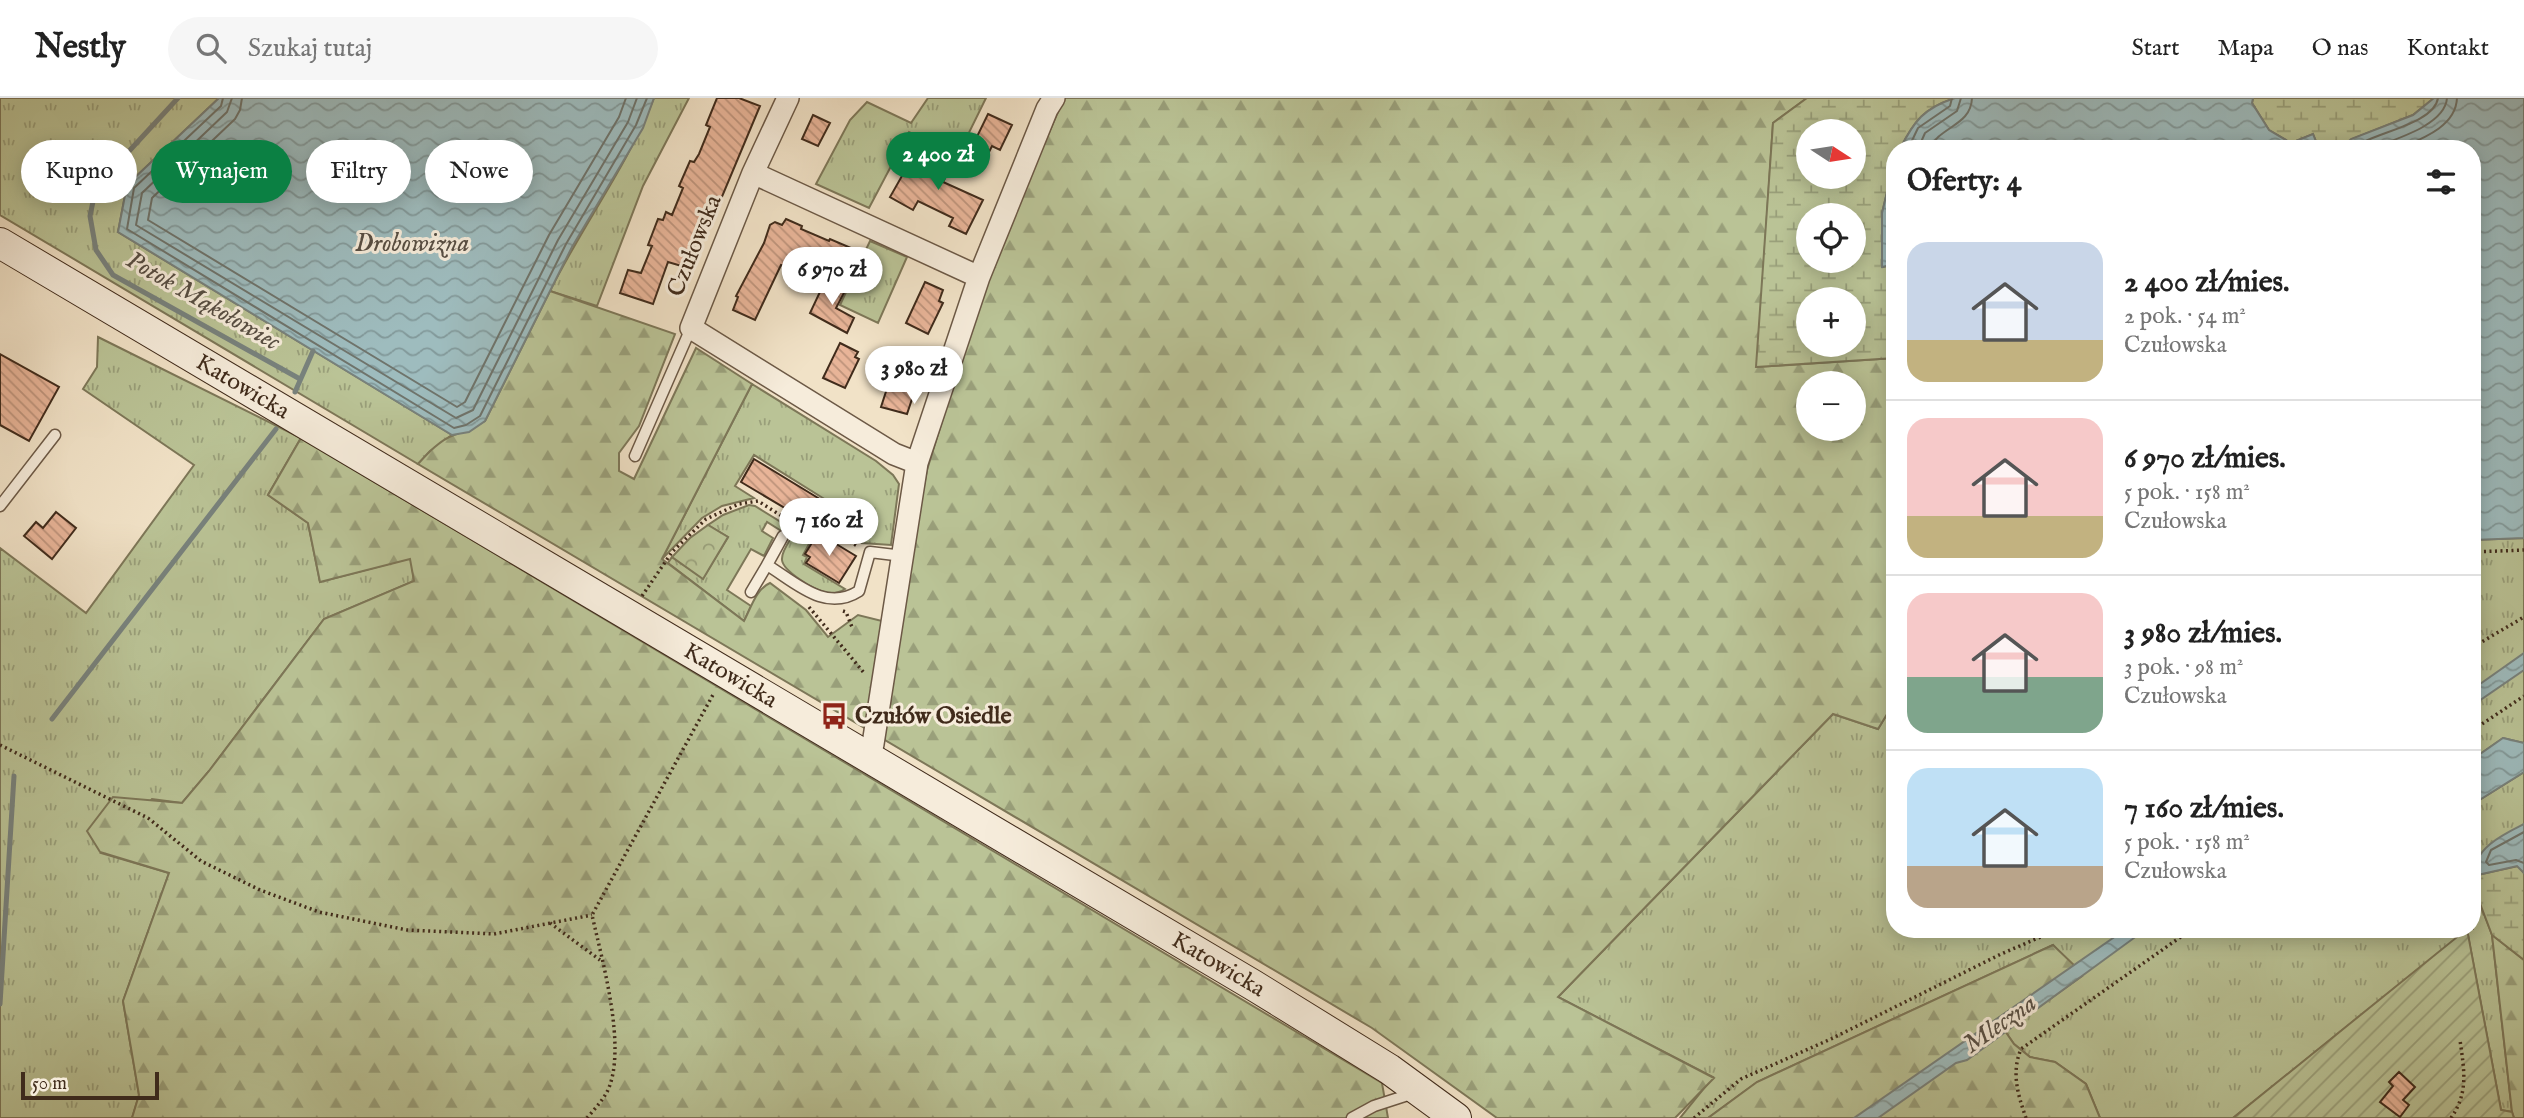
<!DOCTYPE html>
<html lang="pl">
<head>
<meta charset="utf-8">
<style>
	body { margin:0; font-family:"IM FELL English",serif; background:#f6f6f6; color:#222; height:100vh; display:flex; flex-direction:column; font-size:26px; white-space:nowrap }
	* { box-sizing:border-box; margin:0 }
	p { font-size:23px; color:#767676 }
	.icon { flex:none; width:38px; height:38px; fill:none; stroke:currentColor; stroke-width:2; stroke-linecap:round; stroke-linejoin:round }
	.map { position:relative; flex:1; overflow:hidden }
	.panel { position:absolute; left:1886px; top:42px; width:595px; height:798px; display:flex; flex-direction:column; background:#fff; border-radius:28px; box-shadow:0 4px 18px #0003 }
	.panel>* { flex:none }
	.guide { position:absolute; left:21px; top:42px; width:665px; height:63px; display:flex; gap:14px }
	.needle { width:46px; rotate:102deg }
	.controls { position:absolute; left:1796px; top:21px; display:grid; gap:14px }
	.controls a { display:grid; place-items:center; width:70px; height:70px; border-radius:50%; background:#fff; box-shadow:0 4px 18px #0003; font-size:35px }
	.scale { position:absolute; left:21px; bottom:18px; width:138px; box-sizing:border-box; padding-left:7px; border:4px solid #402b1b; border-top:0; font-size:19px; line-height:24px; white-space:nowrap; color:#402b1b; -webkit-text-stroke:5px #f6ecdb; paint-order:stroke }
	.price { position:absolute; translate:-50% -60px; padding:0 16px; border-radius:24px; background:#fff; color:#222; font-size:23px; line-height:46px; filter:drop-shadow(0 2px 4px #0008) }
	.price::after { content:''; position:absolute; left:50%; top:42px; width:21px; height:16px; margin-left:-10px; background:inherit; clip-path:polygon(0 0,100% 0,50% 100%) }
	.price.active { background:#0b8043; color:#fff }
	ul { padding:0; list-style:none }
	li { display:flex; align-items:center; gap:21px; height:175px; padding:0 21px }
	li+li { border-top:2px solid #e0e0e0 }
	li span { display:grid; place-items:center; flex:none; width:196px; height:140px; border-radius:21px; color:#555 }
	li>.icon { margin-inline-start:auto }
	span .icon { width:84px; height:84px; fill:#fffc; stroke-width:1 }
	li b { font-size:30px }
	h2 { display:flex; justify-content:space-between; align-items:center; height:84px; padding:0 21px; font-size:30px }
	.chip { padding:0 24px; border-radius:32px; background:#fff; box-shadow:0 4px 18px #0003; font-size:24px; line-height:63px }
	.chip.active { background:#0b8043; color:#fff }
	header { display:flex; align-items:center; gap:42px; box-sizing:border-box; height:98px; padding:0 35px; background:#fff; border-bottom:2px solid #e0e0e0 }
	header strong { font-size:33px }
	nav { display:flex; gap:38px; margin-inline-start:auto; font-size:24px }
	.search { width:490px; height:63px; background:#f6f6f6; display:flex; align-items:center; gap:18px; box-sizing:border-box; padding:0 24px; border-radius:38px; color:#767676; font-size:26px }
	.map>svg:first-child { display:block }
</style>
</head>
<body>
<header>
<strong>Nestly</strong>
<div class="search"><svg class="icon" aria-label="search" viewBox="0 0 24 24"><circle cx="10" cy="10" r="6"/><path d="M15 15l6 6"/></svg>Szukaj tutaj</div>
<nav><a>Start</a><a>Mapa</a><a>O nas</a><a>Kontakt</a></nav>
</header>
<div class="map">
<svg width="2524" height="1020" viewBox="0 0 2524 1020">
	<defs>
		<pattern id="grass-tufts" width="24" height="20" patternUnits="userSpaceOnUse" patternTransform="scale(1.75)"><rect width="24" height="20" fill="#bac396"/><path d="M3 7l-1-3M5 7V3M7 7l1-3M15 17l-1-3M17 17v-4M19 17l1-3" fill="none" stroke="#999f7a"/></pattern>
		<pattern id="forest-firs" width="22" height="20" patternUnits="userSpaceOnUse" patternTransform="scale(1.75)"><rect width="22" height="20" fill="#bac396"/><path d="M5 1l3.5 6h-7zM16 11l3.5 6h-7z" fill="#999f7a"/></pattern>
		<pattern id="wetland-marsh" width="20" height="14" patternUnits="userSpaceOnUse" patternTransform="scale(1.75)"><rect width="20" height="14" fill="#bac396"/><path d="M1 5h8M5 5V1M11 12h8M15 12V8" fill="none" stroke="#999f7a"/></pattern>
		<pattern id="park-crowns" width="20" height="18" patternUnits="userSpaceOnUse" patternTransform="scale(1.75)"><rect width="20" height="18" fill="#bac396"/><path d="M2 6a3 3 0 1 1 6 0M12 15a3 3 0 1 1 6 0" fill="none" stroke="#999f7a"/></pattern>
		<pattern id="garden-furrows" width="10" height="10" patternUnits="userSpaceOnUse" patternTransform="scale(1.75)"><rect width="10" height="10" fill="#bac396"/><path d="M-1 1l2-2M0 10L10 0M9 11l2-2" fill="none" stroke="#999f7a"/></pattern>
		<pattern id="water-waves" width="16" height="10" patternUnits="userSpaceOnUse" patternTransform="scale(1.75)"><rect width="16" height="10" fill="#9ebcbe"/><path d="M0 5q4-4 8 0t8 0" fill="none" stroke="#82999a"/></pattern>
		<pattern id="building-back-hatch" width="6" height="6" patternUnits="userSpaceOnUse" patternTransform="scale(1.75)"><rect width="6" height="6" fill="#e8b498"/><path d="M-1 5l2 2M0 0l6 6M5-1l2 2" fill="none" stroke="#bd937b"/></pattern>
	</defs>
	<rect width="100%" height="100%" fill="#f1e2c7"/>
	<filter id="stains"><feTurbulence type="fractalNoise" baseFrequency=".00286" numOctaves="4"/><feColorMatrix values="0 0 0 0 .2 0 0 0 0 .09 0 0 0 0 .02 0 0 0 .5 -.17"/></filter>
	<radialGradient id="worn" r=".72"><stop offset=".6" stop-color="#630" stop-opacity="0"/><stop offset="1" stop-color="#630" stop-opacity=".3"/></radialGradient>
	<path fill="url(#grass-tufts)" stroke="#7d7758" stroke-width="2" d="M 0,0 L 219,0 L 127,87 L 118,134 L 452,337 L 430,353 L 418,366 L 0,117 Z
		M 654,0 L 689,0 L 643,88 L 597,208 L 550,193 C 582,128 628,67 654,0 Z
		M 928,0 L 986,0 L 958,57 L 909,34 L 869,110 L 816,86 L 850,22 L 867,4 L 911,25 Z
		M 870,143 L 907,159 L 878,225 L 840,207 Z
		M 98,239 L 301,340 L 268,397 L 308,425 L 320,484 L 411,460 L 414,483 L 324,521 L 209,673 L 182,705 L 152,701 L 101,755 L 169,775 L 123,903 L 139,997 L 132,1020 L 0,1020 L 0,450 L 86,515 L 194,367 L 83,291 L 97,269 Z
		M 752,286 L 876,363 L 893,377 L 899,386 L 891,447 L 862,445 L 869,432 L 834,412 L 826,426 L 813,429 L 810,428 L 826,402 L 754,357 L 735,388 L 754,400 L 722,408 L 702,420 L 662,461 Z
		M 749,407 L 755,408 L 784,426 L 785,429 L 783,434 L 767,424 L 762,433 L 773,440 L 764,458 L 751,451 L 727,492 L 751,508 L 744,523 L 668,465 L 672,459 L 703,480 L 728,439 L 708,427 L 723,417 Z
		M 815,435 L 803,457 L 807,459 L 804,466 L 845,491 C 839,495 832,496 824,494 C 813,491 783,473 782,462 C 781,454 789,444 793,437 Z
		M 2524,440 L 2524,645 L 2503,640 L 2473,661 L 2473,442 Z
		M 1895,603 L 1895,831 L 2005,831 L 2015,838 L 2030,831 L 2473,831 L 2473,787 L 2492,837 L 2512,1014 L 2501,1012 L 2467,832 L 2233,1020 L 2100,1020 L 2086,986 L 2055,964 L 2030,959 L 2014,946 L 2005,933 L 2082,878 L 2053,847 L 1757,984 L 1708,1020 L 1680,1020 L 1713,979 L 1558,899 L 1833,616 L 1878,631 Z
		M 2524,674 L 2524,726 L 2473,773 L 2473,706 Z"/>
	<path fill="url(#forest-firs)" stroke="#7d7758" stroke-width="2" fill-rule="evenodd" d="M 1064,0 L 1807,0 L 1773,25 L 1757,269 L 1895,260 L 1895,603 L 1878,631 L 1833,616 L 1558,899 L 1714,980 L 1675,1020 L 1497,1020 L 1372,930 L 418,366 C 428,355 440,342 454,337 C 466,333 474,330 485,323 L 550,193 L 675,236 L 639,328 L 619,355 L 619,373 L 634,381 L 696,250 L 752,286 L 662,461 L 744,523 C 751,510 756,491 770,485 L 806,512 L 828,539 L 858,517 L 898,527 L 927,372 L 986,180 ZM 1808,285 L 1853,285 L 1853,331 L 1808,331 Z
		M 301,340 L 1382,985 L 1388,1020 L 132,1020 L 139,997 L 123,903 L 169,775 L 100,754 L 87,733 L 113,699 L 182,705 L 209,673 L 324,521 L 414,483 L 410,461 L 320,484 L 308,425 L 268,397 Z
		M 2492,837 L 2524,862 L 2524,1020 L 2514,1020 L 2512,1014 Z
		M 2053,847 L 2075,868 L 1988,927 L 2005,933 L 2014,946 L 2030,959 L 2055,964 L 2086,986 L 2100,1020 L 1708,1020 L 1757,984 Z"/>
	<path fill="url(#wetland-marsh)" stroke="#7d7758" stroke-width="2" fill-rule="evenodd" d="M 1807,0 L 1955,0 C 1924,10 1914,23 1900,51 L 1895,51 L 1895,61 L 1882,115 L 1883,169 L 1895,166 L 1895,260 L 1756,269 L 1773,25 ZM 1808,33 L 1853,33 L 1853,79 L 1808,79 ZM 1808,117 L 1853,117 L 1853,163 L 1808,163 ZM 1808,201 L 1853,201 L 1853,247 L 1808,247 Z
		M 2253,0 L 2434,0 L 2413,17 L 2352,41 L 2341,51 L 2319,51 L 2313,36 L 2291,45 L 2269,32 L 2252,5 Z
		M 2518,768 L 2524,775 L 2524,862 L 2492,837 L 2473,787 L 2473,778 Z"/>
	<path fill="url(#park-crowns)" stroke="#7d7758" stroke-width="2" d="M 708,427 L 728,439 L 703,481 L 672,459 L 690,440 Z"/>
	<path fill="url(#garden-furrows)" stroke="#7d7758" stroke-width="2" d="M 2467,831 L 2501,1012 L 2512,1014 L 2514,1020 L 2233,1020 Z"/>
	<path fill="url(#water-waves)" stroke="#78827d" stroke-width="2" d="M 219,0 L 654,0 L 643,30 L 572,149 L 485,323 L 469,334 L 452,337 L 118,134 L 127,87 Z
		M 1955,0 L 2253,0 L 2252,5 L 2269,32 L 2291,45 L 2313,36 L 2319,51 L 1900,51 C 1914,23 1924,10 1955,0 Z
		M 2434,0 L 2524,0 L 2524,440 L 2473,442 L 2473,51 L 2341,51 L 2351,41 L 2413,17 Z
		M 1895,61 L 1895,166 L 1882,169 L 1882,115 Z
		M 2524,555 L 2524,572 L 2473,607 L 2473,591 Z
		M 2503,640 L 2524,645 L 2524,674 L 2473,706 L 2473,661 Z
		M 2524,726 L 2524,775 L 2517,768 L 2473,778 C 2474,750 2502,737 2524,726 Z
		M 2126,831 L 2151,831 L 2138,837 L 1967,962 L 1956,965 L 1878,1020 L 1854,1020 Z"/>
	<g fill="none" stroke-linecap="round" stroke-linejoin="round">
		<path stroke="#6f746c" stroke-width="2" d="M 223,0 L 221,8 L 134,90 L 127,131 L 454,330 L 466,327 L 480,318 L 566,146 L 636,27 L 647,0
			M 232,0 L 227,14 L 142,95 L 136,127 L 456,320 L 473,312 L 558,142 L 628,24 L 637,0
			M 242,0 L 240,12 L 235,21 L 152,100 L 148,122 L 457,309 L 465,304 L 549,137 L 619,19 L 626,0
			M 1908,51 L 1918,30 L 1950,8 L 1952,0
			M 1918,51 L 1925,35 L 1957,13 L 1961,0
			M 1929,51 C 1940,28 1971,28 1972,0
			M 2351,51 C 2370,35 2434,27 2438,0
			M 2370,51 C 2392,42 2445,28 2447,0
			M 2398,51 C 2421,41 2456,29 2457,0
			M 1895,90 L 1889,115 L 1889,157 L 1895,160
			M 2524,734 L 2491,752 L 2486,764 L 2489,767 L 2516,762 L 2524,765"/>
		<path stroke="#78827d" stroke-width="5" d="M 178,0 L 96,89 L 90,118 L 96,152 L 113,177 L 300,281
			M 295,294 L 313,253
			M 52,621 L 276,331
			M 0,906 L 14,678"/>
	</g>
	<path fill="url(#building-back-hatch)" stroke="#402b1b" stroke-width="2" d="M 717,0 L 739,0 L 760,8 L 716,113 L 711,111 L 685,169 L 668,164 L 653,206 L 620,195 L 628,172 L 641,175 L 652,148 L 648,147 L 658,121 L 663,122 L 666,114 L 672,117 L 683,90 L 679,88 L 690,63 L 694,64 L 699,56 L 710,29 L 706,27 Z
		M 988,16 L 1012,27 L 1000,52 L 992,48 L 985,62 L 969,55 Z
		M 813,17 L 830,25 L 818,48 L 802,41 Z
		M 933,50 L 955,61 L 943,84 L 983,102 L 966,136 L 949,128 L 953,120 L 918,103 L 913,112 L 890,99 L 907,69 L 919,76 Z
		M 786,121 L 802,128 L 801,131 L 829,143 L 830,141 L 851,150 L 836,180 L 789,158 L 784,168 L 781,167 L 755,222 L 733,212 L 738,199 L 736,198 L 764,145 L 770,127 L 775,124 L 782,127 Z
		M 826,181 L 846,191 L 836,210 L 854,220 L 847,235 L 810,215 Z
		M 925,184 L 943,192 L 939,203 L 943,205 L 928,236 L 906,225 Z
		M 840,245 L 858,254 L 855,259 L 859,261 L 845,290 L 823,280 Z
		M 0,256 L 59,289 L 29,343 L 0,327 Z
		M 893,272 L 919,280 L 907,316 L 881,309 Z
		M 754,361 L 823,403 L 810,425 L 741,384 Z
		M 56,414 L 76,430 L 52,461 L 24,438 L 36,424 L 43,430 Z
		M 818,435 L 856,458 L 839,485 L 806,465 L 810,459 L 805,456 Z
		M 2399,974 L 2415,989 L 2403,1002 L 2409,1007 L 2400,1019 L 2380,1004 L 2393,988 L 2389,984 Z"/>
	<g fill="none" stroke-linecap="round" stroke-linejoin="round">
		<defs>
			<path id="lane" d="M 635,358 L 691,230
				M 0,408 L 55,337
				M 767,467 L 783,438
				M 751,494 L 767,467 C 795,484 825,515 859,493 L 870,454 L 903,458
				M 1352,1020 L 1374,1008 L 1414,995"/>
			<path id="street" d="M 788,0 L 753,75 L 691,230 L 894,356 L 917,365
				M 753,75 L 979,179
				M 869,660 L 873,646 L 917,365 L 979,179 L 1047,11 L 1054,0"/>
			<g id="secondary">
				<path id="s1" d="M 0,145 L 1253,887 L 1389,971 L 1456,1020"/>
			</g>
		</defs>
		<use href="#lane" stroke="#6c5946" stroke-width="13"/>
		<use href="#street" stroke="#6c5946" stroke-width="24"/>
		<use href="#secondary" stroke="#402b1b" stroke-width="32"/>
		<path stroke="#402b1b" stroke-width="3.5" stroke-dasharray="2 3.5" stroke-linecap="butt" d="M 2473,454 L 2524,452
			M 642,498 L 672,454 L 706,421 L 739,406 L 758,403 L 796,427 L 810,432 L 829,432 L 859,449
			M 809,509 L 865,576
			M 843,513 L 846,514 L 852,529
			M 2473,549 L 2524,519
			M 2473,632 L 2524,598
			M 0,647 L 148,720 L 201,763 L 260,792 L 319,814 L 407,832 L 494,836 L 592,817
			M 550,825 L 600,862
			M 587,1020 C 594,1012 602,1003 607,994 C 628,952 602,862 592,817 L 714,595
			M 1694,1020 L 1741,981 L 1831,941 L 2001,856 L 2059,831
			M 2026,1020 C 2018,997 2011,975 2021,951 L 2192,831
			M 2451,1020 C 2469,994 2464,972 2460,942"/>
		<use href="#lane" stroke="#f6ecdb" stroke-width="10"/>
		<use href="#street" stroke="#f6ecdb" stroke-width="21"/>
		<use href="#secondary" stroke="#f6ecdb" stroke-width="30"/>
	</g>
	<defs>
		<symbol id="bus-bare" viewBox="-9 -9 18 18"><path d="M-5-6H5V4H4V6H2V4H-2V6H-4V4H-5ZM-3.5-4V0h7V-4ZM-3.5 1.2v1.5H-2V1.2ZM2 1.2v1.5H3.5V1.2Z" fill="#8f2418" stroke="#f6ecdb" stroke-width="2.5" paint-order="stroke"/></symbol>
	</defs>
	<g fill-rule="evenodd">
		<use href="#bus-bare" x="815" y="599" width="38" height="38"/>
	</g>
	<g text-anchor="middle" dominant-baseline="central" stroke-width="6" stroke-linejoin="round" paint-order="stroke">
		<g font-size="24" fill="#402b1b" stroke="#f6ecdb">
			<text transform="translate(695 148) rotate(-68)">Czułowska</text>
			<text stroke="none"><textPath href="#s1" startOffset="282">Katowicka</textPath></text>
			<text stroke="none"><textPath href="#s1" startOffset="849">Katowicka</textPath></text>
			<text stroke="none"><textPath href="#s1" startOffset="1416">Katowicka</textPath></text>
		</g>
		<g font-size="24" font-weight="bold" fill="#402b1b" stroke="#f6ecdb" text-anchor="start">
			<text x="855" y="618">Czułów Osiedle</text>
		</g>
		<g font-size="26" font-style="italic" fill="#584f44" stroke="#f6ecdb">
			<text x="412" y="145">Drobowizna</text>
			<text transform="translate(203 203) rotate(30)">Potok Mąkołowiec</text>
			<text transform="translate(2000 926) rotate(-35)">Mleczna</text>
		</g>
	</g>
	<rect width="100%" height="100%" filter="url(#stains)"/>
	<rect width="100%" height="100%" fill="url(#worn)"/>
</svg>
<div class="controls">
<a><svg class="needle" viewBox="-14 -14 28 28"><path d="M0-13l5 13h-10z" fill="#e53935"/><path d="M0 13l5-13h-10z" fill="#767676"/></svg></a>
<a><svg class="icon" aria-label="locate" viewBox="0 0 24 24"><circle cx="12" cy="12" r="6"/><path d="M12 2v4M12 18v4M2 12h4M18 12h4"/></svg></a>
<a>+</a>
<a>−</a>
</div>
<div class="scale">50 m</div>
<b class="price active" style="left:938px;top:94px">2 400 zł</b>
<b class="price" style="left:832px;top:209px">6 970 zł</b>
<b class="price" style="left:914px;top:308px">3 980 zł</b>
<b class="price" style="left:829px;top:460px">7 160 zł</b>
<div class="guide">
<a class="chip">Kupno</a>
<a class="chip active">Wynajem</a>
<a class="chip">Filtry</a>
<a class="chip">Nowe</a>
</div>
<section class="panel">
<h2>Oferty: 4<svg class="icon" aria-label="filters" viewBox="0 0 24 24"><path d="M4 7h16M4 17h16"/><circle cx="9" cy="7" r="2"/><circle cx="15" cy="17" r="2"/></svg></h2>
<ul>
<li><span style="background:linear-gradient(#c9d6e8 70%,#c2b280 0)"><svg class="icon" aria-label="home" viewBox="0 0 24 24"><path d="M3 11l9-7 9 7M6 9v11h12V9"/></svg></span><div><b>2 400 zł/mies.</b><p>2 pok. · 54 m²</p><p>Czułowska</p></div></li>
<li><span style="background:linear-gradient(#f6c9c9 70%,#c2b280 0)"><svg class="icon" aria-label="home" viewBox="0 0 24 24"><path d="M3 11l9-7 9 7M6 9v11h12V9"/></svg></span><div><b>6 970 zł/mies.</b><p>5 pok. · 158 m²</p><p>Czułowska</p></div></li>
<li><span style="background:linear-gradient(#f6c9c9 60%,#7fa58c 0)"><svg class="icon" aria-label="home" viewBox="0 0 24 24"><path d="M3 11l9-7 9 7M6 9v11h12V9"/></svg></span><div><b>3 980 zł/mies.</b><p>3 pok. · 98 m²</p><p>Czułowska</p></div></li>
<li><span style="background:linear-gradient(#bfe0f5 70%,#b9a48a 0)"><svg class="icon" aria-label="home" viewBox="0 0 24 24"><path d="M3 11l9-7 9 7M6 9v11h12V9"/></svg></span><div><b>7 160 zł/mies.</b><p>5 pok. · 158 m²</p><p>Czułowska</p></div></li>
</ul>
</section>
</div>
</body>
</html>
